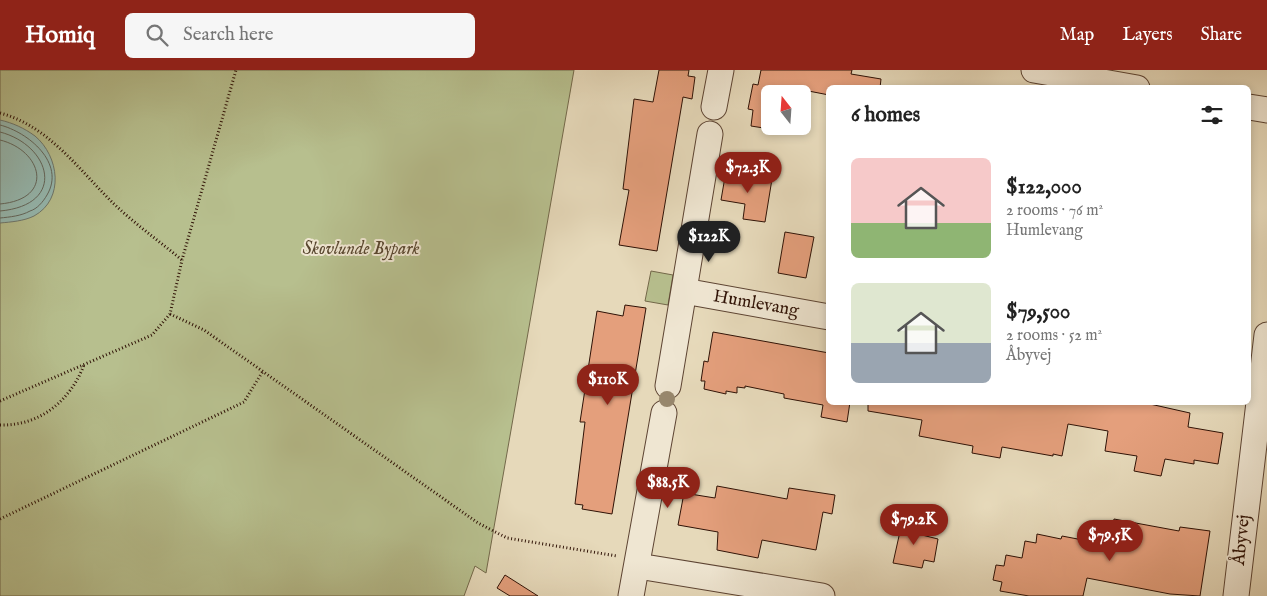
<!DOCTYPE html>
<html lang="en">
<head>
<meta charset="utf-8">
<style>
	body { margin:0; font-family:"IM FELL English",serif; background:#f6f6f6; color:#222; height:100vh; display:flex; flex-direction:column; font-size:19px; white-space:nowrap }
	* { box-sizing:border-box; margin:0 }
	p { font-size:16px; color:#767676 }
	.icon { flex:none; width:28px; height:28px; fill:none; stroke:currentColor; stroke-width:2; stroke-linecap:round; stroke-linejoin:round }
	.map { position:relative; flex:1; overflow:hidden }
	.panel { position:absolute; left:826px; top:15px; width:425px; height:320px; display:flex; flex-direction:column; background:#fff; border-radius:8px; box-shadow:0 2px 8px #0003 }
	.panel>* { flex:none }
	.needle { width:32px; rotate:343deg }
	.buttons { position:absolute; left:761px; top:15px; display:grid; gap:10px }
	.buttons a { display:grid; place-items:center; width:50px; height:50px; border-radius:8px; background:#fff; box-shadow:0 2px 8px #0003; font-size:25px }
	.price { position:absolute; translate:-50% -42px; padding:0 11px; border-radius:18px; background:#8f2418; color:#fff; font-size:16px; line-height:32px; filter:drop-shadow(0 1px 2px #0008) }
	.price::after { content:''; position:absolute; left:50%; top:30px; width:15px; height:11px; margin-left:-8px; background:inherit; clip-path:polygon(0 0,100% 0,50% 100%) }
	.price.active { background:#222; color:#fff }
	ul { padding:0; list-style:none }
	li { display:flex; align-items:center; gap:15px; height:125px; padding:0 25px }
	li span { display:grid; place-items:center; flex:none; width:140px; height:100px; border-radius:8px; color:#555 }
	li>.icon { margin-inline-start:auto }
	span .icon { width:60px; height:60px; fill:#fffc; stroke-width:1 }
	li b { font-size:21px }
	h2 { display:flex; justify-content:space-between; align-items:center; height:60px; padding:0 25px; font-size:21px }
	header { display:flex; align-items:center; gap:30px; box-sizing:border-box; height:70px; padding:0 25px; background:#8f2418; color:#fff }
	header strong { font-size:24px }
	nav { display:flex; gap:28px; margin-inline-start:auto; font-size:18px }
	.search { width:350px; height:45px; background:#f6f6f6; display:flex; align-items:center; gap:12px; box-sizing:border-box; padding:0 18px; border-radius:8px; color:#767676; font-size:19px }
	.map>svg:first-child { display:block }
</style>
</head>
<body>
<header>
<strong>Homiq</strong>
<div class="search"><svg class="icon" aria-label="search" viewBox="0 0 24 24"><circle cx="10" cy="10" r="6"/><path d="M15 15l6 6"/></svg>Search here</div>
<nav><a>Map</a><a>Layers</a><a>Share</a></nav>
</header>
<div class="map">
<svg width="1267" height="526" viewBox="0 0 1267 526">
	<rect width="100%" height="100%" fill="#e6d9ba"/>
	<filter id="stains"><feTurbulence type="fractalNoise" baseFrequency=".004" numOctaves="4"/><feColorMatrix values="0 0 0 0 .2 0 0 0 0 .09 0 0 0 0 .02 0 0 0 .5 -.17"/></filter>
	<radialGradient id="worn" r=".72"><stop offset=".6" stop-color="#630" stop-opacity="0"/><stop offset="1" stop-color="#630" stop-opacity=".3"/></radialGradient>
	<path fill="#b7bf8e" stroke="#73684a" d="M 0,0 L 574,0 L 486,503 L 475,496 L 464,526 L 0,526 Z
		M 651,201 L 673,205 L 668,235 L 645,231 Z"/>
	<path fill="#96bab2" stroke="#6d776d" d="M 0,50 C 13,53 24,58 35,66 C 59,86 65,129 34,146 C 24,151 11,152 0,153 Z"/>
	<g fill="none" stroke-linecap="round" stroke-linejoin="round">
		<path stroke="#62665c" stroke-width="1" d="M 0,55 C 28,62 66,93 47,125 C 43,132 37,139 30,141 C 21,146 10,147 0,148
			M 0,62 C 51,75 68,135 0,141
			M 0,70 C 42,80 56,129 0,134"/>
	</g>
	<path fill="#e49f7c" stroke="#2f1206" d="M 659,0 L 689,0 L 688,6 L 695,7 L 692,29 L 683,27 L 657,181 L 619,175 L 629,120 L 623,119 L 634,29 L 653,32 Z
		M 761,0 L 852,0 L 851,4 L 881,9 L 880,18 L 829,18 L 829,25 L 788,17 L 787,24 L 770,24 L 770,59 L 751,56 L 753,40 L 748,39 L 753,14 L 758,15 Z
		M 726,101 L 772,109 L 765,152 L 743,149 L 745,134 L 721,130 Z
		M 785,162 L 814,167 L 806,208 L 778,203 Z
		M 625,235 L 646,238 L 612,444 L 582,439 L 583,435 L 575,434 L 585,352 L 580,352 L 597,241 L 623,246 Z
		M 713,262 L 829,283 L 829,332 L 850,332 L 847,352 L 821,347 L 823,335 L 784,328 L 784,324 L 745,316 L 745,318 L 737,317 L 737,323 L 726,321 L 726,324 L 704,319 L 705,311 L 701,311 L 704,291 L 708,292 Z
		M 868,332 L 1141,332 L 1190,343 L 1188,357 L 1223,363 L 1218,394 L 1194,390 L 1194,394 L 1165,389 L 1161,406 L 1134,401 L 1137,386 L 1105,381 L 1108,361 L 1068,354 L 1062,386 L 1053,384 L 1053,386 L 1002,377 L 1000,388 L 972,383 L 973,376 L 919,366 L 922,350 L 868,341 Z
		M 717,416 L 787,429 L 789,418 L 835,425 L 832,444 L 823,442 L 816,480 L 762,470 L 758,488 L 717,480 L 718,462 L 678,455 L 684,423 L 715,428 Z
		M 903,448 L 920,451 L 918,464 L 938,469 L 934,492 L 924,490 L 922,498 L 893,493 Z
		M 1114,449 L 1179,461 L 1180,457 L 1210,461 L 1200,526 L 1170,524 L 1087,508 L 1083,526 L 1029,526 L 1000,521 L 1002,512 L 993,510 L 996,495 L 1004,496 L 1006,485 L 1022,488 L 1025,471 L 1036,473 L 1037,464 L 1061,469 L 1062,466 L 1109,475 Z
		M 505,505 L 538,526 L 510,526 L 497,518 Z"/>
	<g fill="none" stroke-linecap="round" stroke-linejoin="round">
		<defs>
			<path id="minor" d="M 1034,0 L 1137,18
				M 714,37 L 721,0
				M 1249,37 L 1267,40
				M 684,221 L 829,247
				M 668,316 L 710,64
				M 638,496 L 822,526
				M 631,526 L 664,343
				M 1236,526 L 1267,265"/>
		</defs>
		<use href="#minor" stroke="#5d4433" stroke-width="27"/>
		<path stroke="#2f1206" stroke-width="3" stroke-dasharray="1 2.5" stroke-linecap="butt" d="M 0,43 C 49,56 79,100 114,134 C 135,154 159,171 182,190
			M 170,244 L 204,260 L 478,453 L 507,468 L 617,486
			M 0,331 L 152,265 L 170,244 L 182,190 L 236,0
			M 0,355 C 40,356 70,331 84,295
			M 0,449 L 244,332 L 263,301"/>
		<use href="#minor" stroke="#efe6d2" stroke-width="25"/>
	</g>
	<circle fill="#98886e" cx="667" cy="329" r="8"/>
	<g text-anchor="middle" dominant-baseline="central" stroke-width="4" stroke-linejoin="round" paint-order="stroke">
		<g font-size="18" font-style="italic" fill="#58462f" stroke="#efe6d2">
			<text x="361" y="179">Skovlunde Bypark</text>
		</g>
		<g font-size="18" fill="#2f1206" stroke="#efe6d2">
			<text transform="translate(756 234) rotate(10)">Humlevang</text>
			<text transform="translate(1242 470) rotate(-84)">Åbyvej</text>
		</g>
	</g>
	<rect width="100%" height="100%" filter="url(#stains)"/>
	<rect width="100%" height="100%" fill="url(#worn)"/>
</svg>
<div class="buttons">
<a><svg class="needle" viewBox="-14 -14 28 28"><path d="M0-13l5 13h-10z" fill="#e53935"/><path d="M0 13l5-13h-10z" fill="#767676"/></svg></a>
</div>
<b class="price" style="left:748px;top:124px">$72.3K</b>
<b class="price active" style="left:709px;top:193px">$122K</b>
<b class="price" style="left:608px;top:336px">$110K</b>
<b class="price" style="left:668px;top:439px">$88.5K</b>
<b class="price" style="left:914px;top:476px">$79.2K</b>
<b class="price" style="left:1110px;top:492px">$79.5K</b>
<section class="panel">
<h2>6 homes<svg class="icon" aria-label="filters" viewBox="0 0 24 24"><path d="M4 7h16M4 17h16"/><circle cx="9" cy="7" r="2"/><circle cx="15" cy="17" r="2"/></svg></h2>
<ul>
<li><span style="background:linear-gradient(#f6c9c9 65%,#8fb573 0)"><svg class="icon" aria-label="home" viewBox="0 0 24 24"><path d="M3 11l9-7 9 7M6 9v11h12V9"/></svg></span><div><b>$122,000</b><p>2 rooms · 76 m²</p><p>Humlevang</p></div></li>
<li><span style="background:linear-gradient(#dfe7d0 60%,#9aa5b1 0)"><svg class="icon" aria-label="home" viewBox="0 0 24 24"><path d="M3 11l9-7 9 7M6 9v11h12V9"/></svg></span><div><b>$79,500</b><p>2 rooms · 52 m²</p><p>Åbyvej</p></div></li>
</ul>
</section>
</div>
</body>
</html>
